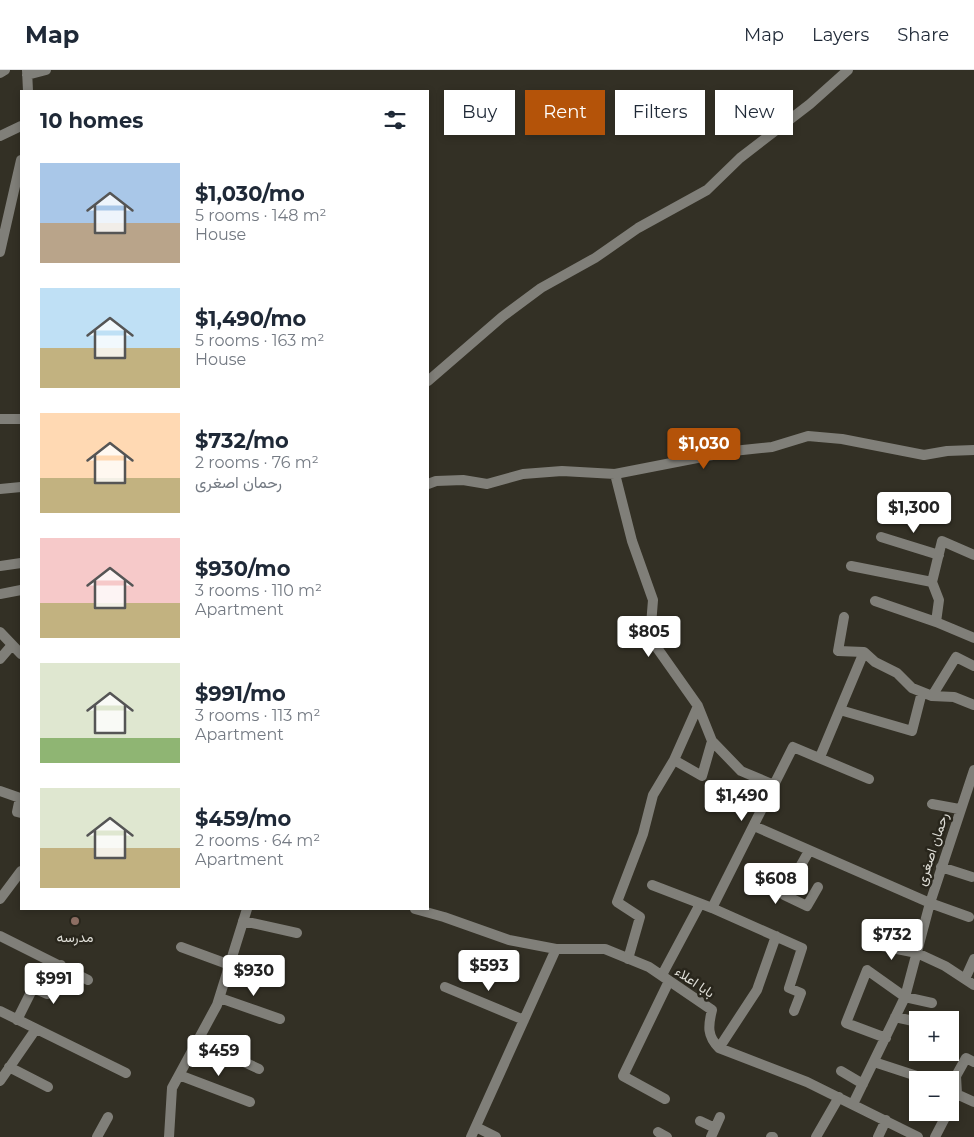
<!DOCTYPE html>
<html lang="en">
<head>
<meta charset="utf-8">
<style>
	body { margin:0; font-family:Montserrat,Vazirmatn,sans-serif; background:#f2f2f3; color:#1f2937; height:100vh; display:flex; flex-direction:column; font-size:19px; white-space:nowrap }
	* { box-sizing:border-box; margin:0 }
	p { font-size:16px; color:#747a83 }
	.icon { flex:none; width:28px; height:28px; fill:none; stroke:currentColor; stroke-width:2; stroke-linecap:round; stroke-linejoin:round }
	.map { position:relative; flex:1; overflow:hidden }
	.panel { position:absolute; left:20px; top:20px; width:409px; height:820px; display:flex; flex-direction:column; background:#fff; border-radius:0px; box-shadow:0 2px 8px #0003 }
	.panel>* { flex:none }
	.hud { position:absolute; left:444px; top:20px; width:455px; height:45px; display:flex; gap:10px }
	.buttons { position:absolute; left:909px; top:941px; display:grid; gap:10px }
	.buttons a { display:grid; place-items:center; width:50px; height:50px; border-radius:0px; background:#fff; box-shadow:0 2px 8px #0003; font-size:25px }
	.price { position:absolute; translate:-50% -42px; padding:0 11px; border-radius:5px; background:#fff; color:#222; font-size:16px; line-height:32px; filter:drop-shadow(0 1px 2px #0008) }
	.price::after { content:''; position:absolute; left:50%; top:30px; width:15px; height:11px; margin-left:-8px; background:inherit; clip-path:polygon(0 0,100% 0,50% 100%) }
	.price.selected { background:#b45309; color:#fff }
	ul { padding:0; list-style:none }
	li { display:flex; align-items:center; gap:15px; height:125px; padding:0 20px }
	li span { display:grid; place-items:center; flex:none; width:140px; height:100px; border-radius:0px; color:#555 }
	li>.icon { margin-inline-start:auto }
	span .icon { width:60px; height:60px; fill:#fffc; stroke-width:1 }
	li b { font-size:21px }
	h2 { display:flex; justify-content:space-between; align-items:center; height:60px; padding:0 20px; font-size:21px }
	.chip { padding:0 18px; border-radius:0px; background:#fff; box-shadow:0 2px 8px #0003; font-size:18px; line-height:45px }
	.chip.selected { background:#b45309; color:#fff }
	header { display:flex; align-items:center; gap:30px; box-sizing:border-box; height:70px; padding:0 25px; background:#fff; border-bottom:1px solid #e0e1e3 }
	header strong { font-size:24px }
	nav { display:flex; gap:28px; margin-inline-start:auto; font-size:18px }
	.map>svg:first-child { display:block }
</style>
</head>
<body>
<header>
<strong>Map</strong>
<nav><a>Map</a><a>Layers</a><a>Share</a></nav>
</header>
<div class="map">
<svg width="974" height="1067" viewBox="0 0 974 1067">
	<rect width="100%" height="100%" fill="#333025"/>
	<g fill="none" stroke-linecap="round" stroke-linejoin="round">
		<path stroke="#807f79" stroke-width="10" d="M 27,0 L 28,21
			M 0,3 L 5,0
			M 27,5 L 46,0
			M 0,66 L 21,56
			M 0,182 L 21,90
			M 428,311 L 502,247 L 541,218 L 595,188 L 638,158 L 707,120 L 740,88 L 810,34 L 848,0
			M 0,349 L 21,349
			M 615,404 L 632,471 L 653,530 L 650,568 L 698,636 L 712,671 L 741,701 L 774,715
			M 428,414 L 436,411 L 463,410 L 487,414 L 523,404 L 562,401 L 615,404 L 733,381 L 772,377 L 808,366 L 842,369 L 924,385 L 947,381 L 974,380
			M 0,419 L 21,417
			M 881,467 L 939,485
			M 974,485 L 942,471 L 932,512 L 939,530 L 936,552 L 974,568
			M 0,496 L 21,493
			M 851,496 L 932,512
			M 0,524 L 21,520
			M 875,531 L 936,552
			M 844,547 L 838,581 L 864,582
			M 0,562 L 21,584
			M 0,589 L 12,575
			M 932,626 L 956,587 L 974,596
			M 840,640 L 912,661 L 922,622
			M 820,687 L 864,582 L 875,592 L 897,603 L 912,618 L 932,626 L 954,627 L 974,635
			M 674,690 L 702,706 L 712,671
			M 0,721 L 20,728 L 17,742 L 21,743
			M 932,734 L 959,739
			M 754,756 L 930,833 L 969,847
			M 809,781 L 784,825 L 807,836 L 818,817
			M 941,797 L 972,807
			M 652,815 L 712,838 L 802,878 L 789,918 L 801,923 L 794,941
			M 0,829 L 21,801
			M 712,838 L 793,677 L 869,709
			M 415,839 L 444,847 L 509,870 L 556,879 L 605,879 L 649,897 L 712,940 C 708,956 707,966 719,978 L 807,1012 L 918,1067
			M 243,851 L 297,863
			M 0,866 L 88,910
			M 872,874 L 917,883 L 945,896 L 974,915
			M 181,877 L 230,895
			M 628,889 L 640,847 L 617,832 L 643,764 L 653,725 L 674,690 L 698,636
			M 662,905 L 700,834
			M 965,909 L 974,889
			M 445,917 L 524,950
			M 220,928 L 280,949
			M 0,941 L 126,1003
			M 895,947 L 918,952
			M 17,950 L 33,918 L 47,924 L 61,895
			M 950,960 L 951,960
			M 886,968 L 846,953 L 867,900 L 905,927 L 932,933
			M 198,971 L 259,999
			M 719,978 L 757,920 L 776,866
			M 874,992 L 929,1010
			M 9,997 L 48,1017
			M 841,1001 L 863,1014
			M 179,1005 L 250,1032
			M 0,1011 L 36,959
			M 952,1022 L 974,1032
			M 665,1029 L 623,1006 L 669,911
			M 853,1034 L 905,927 L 930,833 L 974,700
			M 950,1038 L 957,1024 L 956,1006 L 966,988 L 974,992
			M 700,1051 L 715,1058
			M 476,1057 L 496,1067
			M 658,1062 L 667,1067
			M 97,1067 L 108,1047
			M 169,1067 L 172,1018 L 217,935 L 247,839
			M 471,1067 L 556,879
			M 711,1067 L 720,1047
			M 771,1067 L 773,1067
			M 816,1067 L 839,1027
			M 878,1067 L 886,1050
			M 935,1067 L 948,1042"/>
	</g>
	<circle fill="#8d6e63" stroke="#29261c" stroke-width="2" cx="75" cy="851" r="5"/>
	<g text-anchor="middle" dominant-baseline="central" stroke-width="5" stroke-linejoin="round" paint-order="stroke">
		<g font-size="14" fill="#deddd6" stroke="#29261c">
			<text transform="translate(932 779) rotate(-72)">رحمان اصغری</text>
			<text transform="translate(695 912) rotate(34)">بابا اعلاء</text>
		</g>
		<g font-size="14" fill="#deddd6" stroke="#29261c">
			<text x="75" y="867">مدرسه</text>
		</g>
	</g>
</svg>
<div class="buttons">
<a>+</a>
<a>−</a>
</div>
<b class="price selected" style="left:704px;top:400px">$1,030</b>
<b class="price" style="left:914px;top:464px">$1,300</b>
<b class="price" style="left:649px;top:588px">$805</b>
<b class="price" style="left:742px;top:752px">$1,490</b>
<b class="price" style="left:776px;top:835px">$608</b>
<b class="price" style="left:892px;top:891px">$732</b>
<b class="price" style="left:489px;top:922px">$593</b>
<b class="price" style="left:254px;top:927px">$930</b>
<b class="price" style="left:54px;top:935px">$991</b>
<b class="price" style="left:219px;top:1007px">$459</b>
<div class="hud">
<a class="chip">Buy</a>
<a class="chip selected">Rent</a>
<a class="chip">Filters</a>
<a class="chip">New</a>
</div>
<section class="panel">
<h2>10 homes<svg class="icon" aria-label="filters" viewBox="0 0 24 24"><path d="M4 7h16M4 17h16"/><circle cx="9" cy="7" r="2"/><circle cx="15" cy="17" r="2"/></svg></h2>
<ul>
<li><span style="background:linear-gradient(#a9c7e8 60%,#b9a48a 0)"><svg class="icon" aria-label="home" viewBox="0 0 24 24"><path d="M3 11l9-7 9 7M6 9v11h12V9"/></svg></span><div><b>$1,030/mo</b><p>5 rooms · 148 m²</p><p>House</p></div></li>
<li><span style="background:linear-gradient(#bfe0f5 60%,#c2b280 0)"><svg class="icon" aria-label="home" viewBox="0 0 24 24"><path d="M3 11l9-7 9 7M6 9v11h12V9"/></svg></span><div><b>$1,490/mo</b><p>5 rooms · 163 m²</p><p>House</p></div></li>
<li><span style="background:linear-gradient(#ffd9b3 65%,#c2b280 0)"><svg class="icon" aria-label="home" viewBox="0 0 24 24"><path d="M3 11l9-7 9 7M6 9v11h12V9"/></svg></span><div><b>$732/mo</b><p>2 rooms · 76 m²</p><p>رحمان اصغری</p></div></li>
<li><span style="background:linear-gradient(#f6c9c9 65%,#c2b280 0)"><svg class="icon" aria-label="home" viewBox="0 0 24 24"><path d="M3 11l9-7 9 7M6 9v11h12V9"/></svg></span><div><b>$930/mo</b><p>3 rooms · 110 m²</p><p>Apartment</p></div></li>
<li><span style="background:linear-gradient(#dfe7d0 75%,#8fb573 0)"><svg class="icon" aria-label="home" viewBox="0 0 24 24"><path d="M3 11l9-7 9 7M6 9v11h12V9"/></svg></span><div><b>$991/mo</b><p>3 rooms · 113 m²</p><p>Apartment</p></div></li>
<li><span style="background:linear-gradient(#dfe7d0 60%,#c2b280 0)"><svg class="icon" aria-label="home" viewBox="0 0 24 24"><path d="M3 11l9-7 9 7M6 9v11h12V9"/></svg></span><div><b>$459/mo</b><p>2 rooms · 64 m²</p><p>Apartment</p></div></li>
</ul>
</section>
</div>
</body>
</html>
